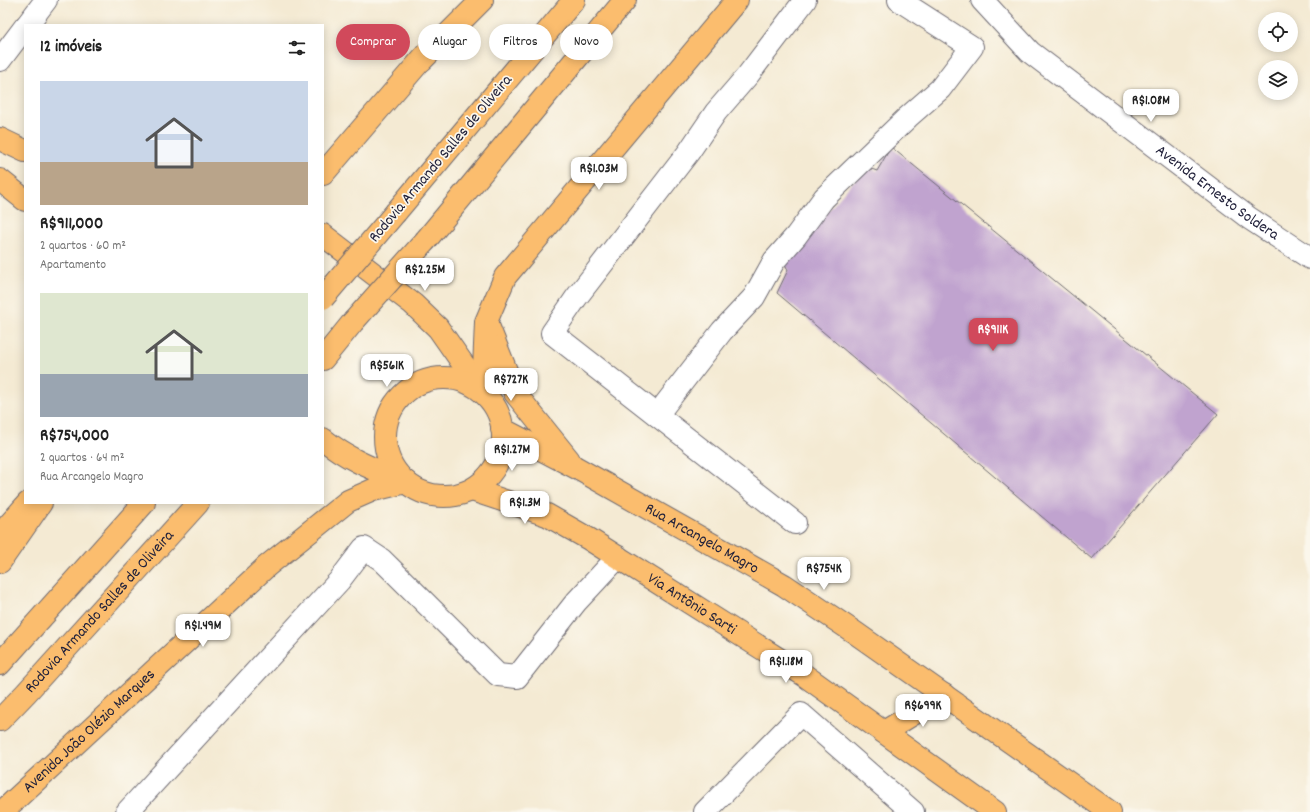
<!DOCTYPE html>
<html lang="pt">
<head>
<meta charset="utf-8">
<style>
	body { margin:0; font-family:Dekko,sans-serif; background:#f2f2f2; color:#222; height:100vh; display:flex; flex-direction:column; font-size:15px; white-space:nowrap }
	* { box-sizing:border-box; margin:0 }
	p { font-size:13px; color:#767676 }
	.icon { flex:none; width:22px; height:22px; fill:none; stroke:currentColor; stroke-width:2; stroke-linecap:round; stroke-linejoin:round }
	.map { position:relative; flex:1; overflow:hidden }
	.panel { position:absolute; left:24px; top:24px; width:300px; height:480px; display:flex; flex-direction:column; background:#fff; border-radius:0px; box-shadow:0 2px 10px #0003 }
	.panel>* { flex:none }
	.hud { position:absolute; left:336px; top:24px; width:380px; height:36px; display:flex; gap:8px }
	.fabs { position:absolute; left:1258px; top:12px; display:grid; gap:8px }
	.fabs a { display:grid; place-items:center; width:40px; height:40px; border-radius:50%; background:#fff; box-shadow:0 2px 10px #0003; font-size:20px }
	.price { position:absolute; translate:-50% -34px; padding:0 9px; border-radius:8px; background:#fff; color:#222; font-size:13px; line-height:26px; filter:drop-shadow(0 1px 2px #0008) }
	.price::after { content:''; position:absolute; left:50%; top:24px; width:12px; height:9px; margin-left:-6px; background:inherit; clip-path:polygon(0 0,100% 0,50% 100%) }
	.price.selected { background:#d1495b; color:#fff }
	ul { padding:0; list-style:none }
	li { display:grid; align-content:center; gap:8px; height:212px; padding:0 16px }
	li span { display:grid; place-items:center; height:124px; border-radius:0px; color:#555 }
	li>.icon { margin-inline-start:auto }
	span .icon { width:72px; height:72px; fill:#fffc; stroke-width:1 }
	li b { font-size:17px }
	h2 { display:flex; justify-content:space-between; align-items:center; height:48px; padding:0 16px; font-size:17px }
	.pill { padding:0 14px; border-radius:18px; background:#fff; box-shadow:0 2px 10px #0003; font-size:14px; line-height:36px }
	.pill.selected { background:#d1495b; color:#fff }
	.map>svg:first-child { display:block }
</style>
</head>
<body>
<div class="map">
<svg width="1310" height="812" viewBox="0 0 1310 812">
	<rect width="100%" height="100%" fill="#fbf7ec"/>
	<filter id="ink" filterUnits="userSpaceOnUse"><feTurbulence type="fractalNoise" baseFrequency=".025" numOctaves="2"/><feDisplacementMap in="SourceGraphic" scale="8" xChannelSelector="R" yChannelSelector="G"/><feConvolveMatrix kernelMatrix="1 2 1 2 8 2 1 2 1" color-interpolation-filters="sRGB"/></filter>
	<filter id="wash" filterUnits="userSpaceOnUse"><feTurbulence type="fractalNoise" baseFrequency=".012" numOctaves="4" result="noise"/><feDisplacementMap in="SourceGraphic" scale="16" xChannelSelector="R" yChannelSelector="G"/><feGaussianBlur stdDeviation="0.9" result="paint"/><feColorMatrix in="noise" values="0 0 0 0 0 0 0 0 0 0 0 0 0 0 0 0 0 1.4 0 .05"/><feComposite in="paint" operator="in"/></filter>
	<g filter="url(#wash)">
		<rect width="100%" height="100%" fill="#f4ead3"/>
		<g id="blocks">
			<path fill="#c0a3cf" d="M 891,147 L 1218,414 L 1092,559 L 777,293 L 788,270 L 784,262 L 866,167 L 877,171 Z"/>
		</g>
	</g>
	<g filter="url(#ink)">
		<use href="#blocks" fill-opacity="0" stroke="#6c6870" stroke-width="1"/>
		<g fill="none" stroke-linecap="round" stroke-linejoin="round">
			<defs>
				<g id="minor">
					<path id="s1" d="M 982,0 L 1030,52 L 1249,218 L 1310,258"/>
					<path d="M 27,25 L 46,0"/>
					<path d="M 0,60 L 25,27"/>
					<path d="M 657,415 L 722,331 L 754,297 L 774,261 L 796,236 L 824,198 L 908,117 L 940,89 L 972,47 L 899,0"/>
					<path d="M 795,523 L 552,333 L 576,298 L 688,153 L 716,112 L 748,75 L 805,0"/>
					<path d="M 127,812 L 339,581 L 364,548 L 382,560 L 498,675 L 517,677 L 576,602 L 618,557"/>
					<path d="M 705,812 L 801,714 L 913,812"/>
				</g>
				<g id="major">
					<path d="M 0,139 L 25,151"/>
					<path d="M 323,174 L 434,45"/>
					<path d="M 0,180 L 25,200"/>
					<path d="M 323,235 L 413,304 L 438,328 L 482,391"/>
					<path d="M 489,328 L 515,393 L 569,460"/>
					<circle cx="444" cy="437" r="59"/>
					<path d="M 483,392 L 486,322 L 505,277 L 737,0"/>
					<path id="s2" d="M 502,429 L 575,467 L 784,585 L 854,632 L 1110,812"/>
					<path d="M 323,439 C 350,461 374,469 406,482"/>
					<path id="s3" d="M 472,490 L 547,515 L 589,539 L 804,675 L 995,812"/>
					<path d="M 0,535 L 28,503"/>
					<path d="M 884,732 L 944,695"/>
					<path id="s4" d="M 2,812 L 267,566 L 348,501 L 373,490 L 406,482"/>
				</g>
				<g id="highway">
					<path d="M 422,60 L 482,0"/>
					<path d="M 396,212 L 574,0"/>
					<path d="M 426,240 L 625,0"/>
					<path d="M 323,359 L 353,322"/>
					<path d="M 0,562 L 41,503"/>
					<path d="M 0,664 L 144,503"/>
					<path id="s5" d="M 0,720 L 26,693 L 198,503"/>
				</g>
			</defs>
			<use href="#minor" stroke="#6c6870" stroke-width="24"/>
			<use href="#major" stroke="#6c6870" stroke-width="24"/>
			<use href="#highway" stroke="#6c6870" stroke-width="24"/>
			<use href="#minor" stroke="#fff" stroke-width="22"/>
			<use href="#major" stroke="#fbbd6e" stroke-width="22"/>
			<use href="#highway" stroke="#fbbd6e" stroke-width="22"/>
			<defs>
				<path id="highway-bridge" d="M 323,298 L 396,212
					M 353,322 L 426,240"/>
			</defs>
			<use href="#highway-bridge" stroke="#6c6870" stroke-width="24" stroke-linecap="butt"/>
			<use href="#highway-bridge" stroke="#fbbd6e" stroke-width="22"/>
		</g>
	</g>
	<g text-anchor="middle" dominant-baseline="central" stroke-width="3.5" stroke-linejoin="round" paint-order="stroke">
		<g font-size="16" fill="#22223b" stroke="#fbf7ec">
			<text transform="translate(441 159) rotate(-50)">Rodovia Armando Salles de Oliveira</text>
			<text stroke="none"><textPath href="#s1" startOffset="305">Avenida Ernesto Soldera</textPath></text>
			<text stroke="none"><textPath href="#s2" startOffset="228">Rua Arcangelo Magro</textPath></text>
			<text stroke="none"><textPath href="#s3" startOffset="249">Via Antônio Sarti</textPath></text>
			<text stroke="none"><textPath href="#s5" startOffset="147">Rodovia Armando Salles de Oliveira</textPath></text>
			<text stroke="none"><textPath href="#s4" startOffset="119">Avenida João Olézio Marques</textPath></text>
		</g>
	</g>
</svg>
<div class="fabs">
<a><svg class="icon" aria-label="locate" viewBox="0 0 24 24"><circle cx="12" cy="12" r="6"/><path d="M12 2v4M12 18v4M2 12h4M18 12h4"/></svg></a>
<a><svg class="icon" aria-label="layers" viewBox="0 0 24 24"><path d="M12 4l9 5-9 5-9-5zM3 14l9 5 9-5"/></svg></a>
</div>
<b class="price" style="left:1151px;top:123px">R$1.08M</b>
<b class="price" style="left:599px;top:191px">R$1.03M</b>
<b class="price" style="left:425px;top:292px">R$2.25M</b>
<b class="price selected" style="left:993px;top:352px">R$911K</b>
<b class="price" style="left:387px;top:388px">R$561K</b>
<b class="price" style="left:511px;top:402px">R$727K</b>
<b class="price" style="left:512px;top:472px">R$1.27M</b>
<b class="price" style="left:525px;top:525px">R$1.3M</b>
<b class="price" style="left:824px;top:591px">R$754K</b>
<b class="price" style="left:203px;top:648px">R$1.49M</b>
<b class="price" style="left:786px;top:684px">R$1.18M</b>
<b class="price" style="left:923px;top:728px">R$699K</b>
<div class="hud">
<a class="pill selected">Comprar</a>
<a class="pill">Alugar</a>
<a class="pill">Filtros</a>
<a class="pill">Novo</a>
</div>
<section class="panel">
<h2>12 imóveis<svg class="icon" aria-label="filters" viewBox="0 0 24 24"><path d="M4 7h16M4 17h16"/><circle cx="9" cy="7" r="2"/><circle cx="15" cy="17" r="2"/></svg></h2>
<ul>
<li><span style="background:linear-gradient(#c9d6e8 65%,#b9a48a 0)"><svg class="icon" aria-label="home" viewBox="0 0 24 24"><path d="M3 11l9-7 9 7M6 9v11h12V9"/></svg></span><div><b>R$911,000</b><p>2 quartos · 60 m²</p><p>Apartamento</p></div></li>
<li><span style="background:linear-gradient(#dfe7d0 65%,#9aa5b1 0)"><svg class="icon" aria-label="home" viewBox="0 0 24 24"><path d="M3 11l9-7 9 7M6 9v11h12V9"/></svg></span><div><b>R$754,000</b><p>2 quartos · 64 m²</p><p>Rua Arcangelo Magro</p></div></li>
</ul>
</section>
</div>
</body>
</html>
